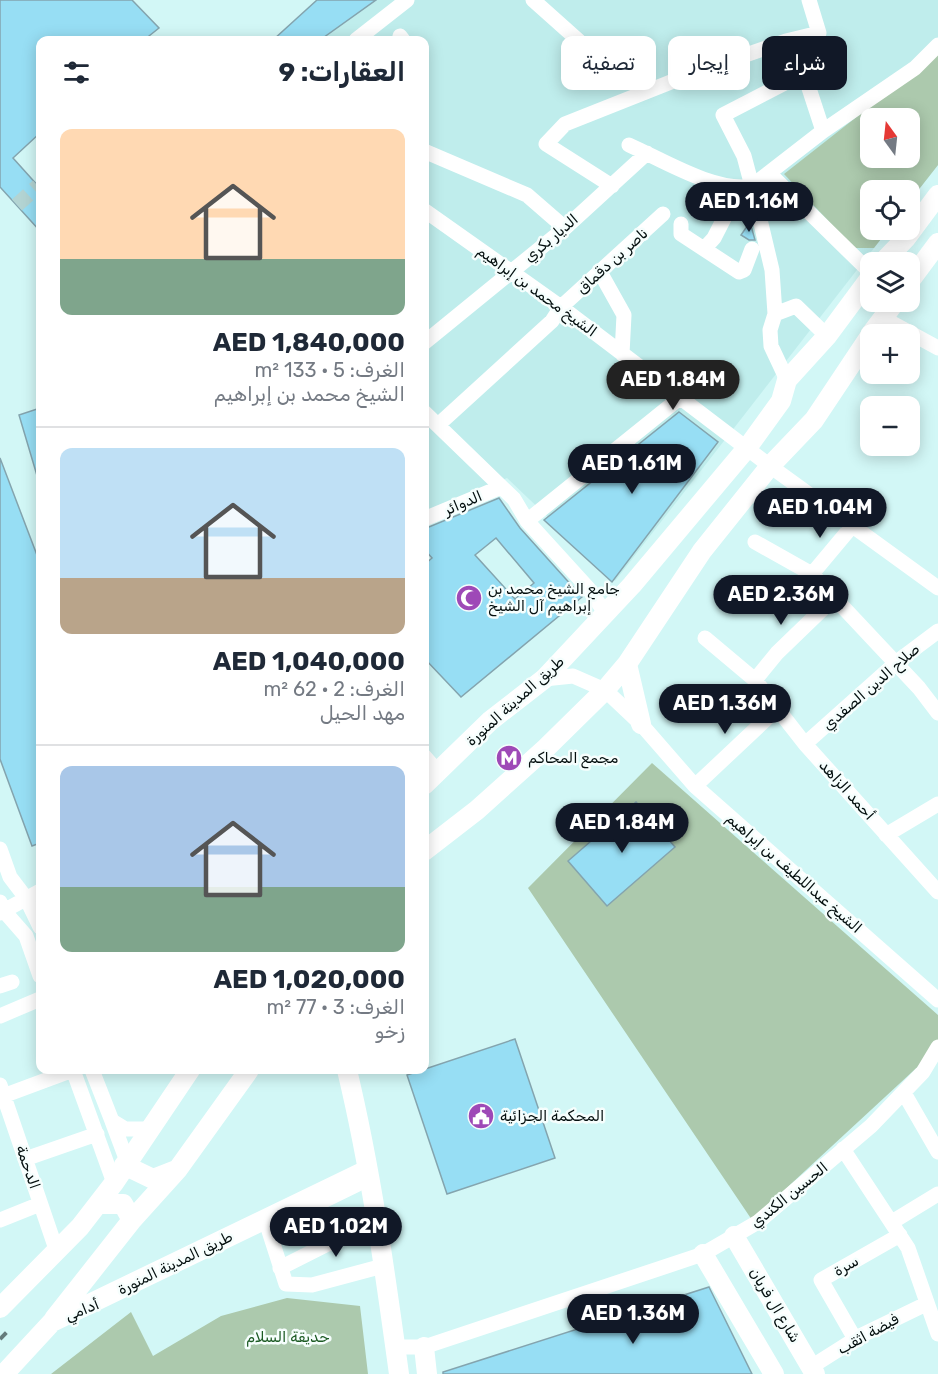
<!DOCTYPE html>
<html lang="ar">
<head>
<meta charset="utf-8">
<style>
	body { margin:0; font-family:Rubik,"Noto Sans Arabic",sans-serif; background:#f6f6f7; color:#1f2937; direction:rtl; height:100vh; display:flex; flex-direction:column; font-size:22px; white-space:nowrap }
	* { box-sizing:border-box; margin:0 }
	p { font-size:20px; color:#747a83 }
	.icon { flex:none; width:33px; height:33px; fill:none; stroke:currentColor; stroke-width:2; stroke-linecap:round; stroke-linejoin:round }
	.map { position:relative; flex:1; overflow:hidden; direction:ltr }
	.panel { position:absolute; left:36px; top:36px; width:393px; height:1038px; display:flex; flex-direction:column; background:#fff; border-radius:12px; box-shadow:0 3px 15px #0003; direction:rtl }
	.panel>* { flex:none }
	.banner { position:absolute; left:447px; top:36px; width:400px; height:54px; direction:rtl; display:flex; gap:12px }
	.needle { width:39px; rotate:345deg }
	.buttons { position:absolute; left:860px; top:108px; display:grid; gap:12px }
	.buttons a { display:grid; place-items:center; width:60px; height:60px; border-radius:12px; background:#fff; box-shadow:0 3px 15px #0003; font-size:30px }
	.price { position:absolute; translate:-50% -51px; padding:0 14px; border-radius:21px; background:#111827; color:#fff; font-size:20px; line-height:39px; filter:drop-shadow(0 2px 3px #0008) }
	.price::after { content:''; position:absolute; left:50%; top:36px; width:18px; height:14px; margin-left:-9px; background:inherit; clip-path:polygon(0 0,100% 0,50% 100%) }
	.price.on { background:#222; color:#fff }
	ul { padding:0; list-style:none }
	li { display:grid; align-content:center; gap:12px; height:318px; padding:0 24px }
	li+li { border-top:2px solid #e0e1e3 }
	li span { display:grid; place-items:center; height:186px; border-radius:12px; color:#555 }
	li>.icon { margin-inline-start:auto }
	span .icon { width:108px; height:108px; fill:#fffc; stroke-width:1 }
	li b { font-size:26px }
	h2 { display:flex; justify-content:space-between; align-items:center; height:72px; padding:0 24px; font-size:26px }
	.chip { padding:0 21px; border-radius:12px; background:#fff; box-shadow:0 3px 15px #0003; font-size:21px; line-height:54px }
	.chip.on { background:#111827; color:#fff }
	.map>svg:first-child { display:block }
</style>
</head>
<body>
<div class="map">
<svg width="938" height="1374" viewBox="0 0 938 1374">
	<rect width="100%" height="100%" fill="#d2f7f6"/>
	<path fill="#bfedec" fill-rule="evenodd" d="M 376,0 L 938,0 L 938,165 L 909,202 L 909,190 L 870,190 L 870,230 L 888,230 L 615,581 L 507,478 L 425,513 L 424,40 L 320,40 ZM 870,118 L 909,118 L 909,158 L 870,158 Z"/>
	<path fill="#acc9ad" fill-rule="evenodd" d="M 938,53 L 938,165 L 909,202 L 909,190 L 870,190 L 870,230 L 888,230 L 874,248 L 854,248 L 784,174 ZM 870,118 L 909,118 L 909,158 L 870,158 Z
		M 652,763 L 938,1015 L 938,1048 L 752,1220 L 528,888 Z
		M 287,1298 L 360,1306 L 368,1374 L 51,1374 L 131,1312 L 153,1356 L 221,1316 Z"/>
	<path fill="#97def4" stroke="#84a4ae" stroke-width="1.5" fill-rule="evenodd" d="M 0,0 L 132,0 L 159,28 L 149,36 L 153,40 L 40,40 L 40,133 L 13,158 L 40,188 L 40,231 L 0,187 Z
		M 317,0 L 376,0 L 320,40 L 273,40 Z
		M 750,222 L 755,240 L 749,240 L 741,235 Z
		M 40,408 L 40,478 L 38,479 L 19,415 Z
		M 679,412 L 718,442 L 612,582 L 544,520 Z
		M 0,458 L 40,563 L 40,843 L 32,846 L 0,759 Z
		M 499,498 L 520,528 L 582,597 L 461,697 L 424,658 L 424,565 L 432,558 L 424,549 L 424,529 ZM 496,538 L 534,583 L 515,599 L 475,555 Z
		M 636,802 L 675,847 L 607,906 L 568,861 Z
		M 515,1039 L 555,1158 L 447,1194 L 407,1075 Z
		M 709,1287 L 752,1374 L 443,1374 L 443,1372 Z"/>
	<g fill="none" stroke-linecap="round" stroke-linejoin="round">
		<path stroke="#b3d4d3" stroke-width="15" stroke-dasharray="15 8" stroke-linecap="butt" d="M 17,205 L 38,186"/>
		<path stroke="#fff" stroke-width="15" d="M 533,0 L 579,41
			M 400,36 L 403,40
			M 356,40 L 407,0
			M 786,41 L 804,73 L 823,131
			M 629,145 C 663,160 716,193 752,186 L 823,131 L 915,68 L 938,45
			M 424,151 L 527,195 L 565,228
			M 769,173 L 870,272
			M 612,186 L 546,144 L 565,124 L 691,74 L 786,41 L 819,33 L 809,0
			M 424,210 L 561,307 L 770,466 L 938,588
			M 681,224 L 681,234 L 739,272 L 744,270 L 752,249
			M 704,249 L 714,238 L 739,189
			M 600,272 L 624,315 L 622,354
			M 775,314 L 796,306 L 827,336
			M 883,318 L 938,348
			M 424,343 L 565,228 L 647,153
			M 787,380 L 771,346 L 770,330 L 775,314 L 772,270 L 752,186 L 744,156 L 723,115 L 804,73
			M 424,412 L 514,499 L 527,521 L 588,588 L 606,614
			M 438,425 L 552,321 L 561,307 L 663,214
			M 424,519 L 501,487
			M 527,521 L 681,397
			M 755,542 L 812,574 L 919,688 L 938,713
			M 812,574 L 853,525
			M 705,638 L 755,680 L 805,744 L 938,892
			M 544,679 L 573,676 L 605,690 L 641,724 L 695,786 L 938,1000
			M 755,680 L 777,653 L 834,598
			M 805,744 L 898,661 L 938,631
			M 424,756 L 438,772
			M 695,786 L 778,708
			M 886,835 L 938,804
			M 0,849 L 10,877 L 26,898 L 40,927
			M 0,902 L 4,911 L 26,936 L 40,976
			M 0,913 L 40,891
			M 0,986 L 12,982
			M 0,1016 L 40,999
			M 73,1070 L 114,1183
			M 92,1070 L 112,1121 L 125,1129 L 149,1129
			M 0,1085 L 56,1249
			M 904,1093 L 938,1152
			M 3,1096 L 73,1070
			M 112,1121 L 127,1161
			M 843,1149 L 908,1248 L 938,1334
			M 25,1159 L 97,1134
			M 0,1220 L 40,1204
			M 892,1222 L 938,1194
			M 274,1225 L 358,1184
			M 268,1228 L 286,1284 L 312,1285 L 383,1266
			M 280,1268 L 377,1219
			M 855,1339 L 821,1280 L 900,1235
			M 395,1347 L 424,1347 L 703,1254 L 734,1236 L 758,1222 L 871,1126 L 923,1072 L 938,1047
			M 811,1367 L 860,1336 L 926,1304"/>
		<path stroke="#fff" stroke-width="20" d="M 883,262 L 906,238 L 938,195
			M 909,282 L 938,243
			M 871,334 L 895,302
			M 627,664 L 641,724
			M 424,785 L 490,721 L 544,679 L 632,585 L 747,448 L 781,401 L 787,380 L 827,336 L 870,278
			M 424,851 L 477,810 L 546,748 L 605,690 L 627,664 L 702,551 L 770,466 L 814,420 L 870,336
			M 347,1070 C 371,1170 385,1272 399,1374
			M 124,1165 L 153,1179 L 176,1170
			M 132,1220 L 178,1169 L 249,1070
			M 734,1236 L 815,1374
			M 703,1254 L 774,1374
			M 0,1308 L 80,1227 L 114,1183 L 190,1070
			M 54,1319 L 132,1220 L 123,1204 L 98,1204
			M 424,1347 L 427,1374
			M 4,1374 L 52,1322 L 367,1170"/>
		<path stroke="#647b7b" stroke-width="4" stroke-dasharray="9 4.5" stroke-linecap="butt" d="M 0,1339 L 7,1332"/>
	</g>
	<defs>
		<symbol id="mosque-disc" viewBox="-11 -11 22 22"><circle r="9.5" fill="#9e49b7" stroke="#f6fefd"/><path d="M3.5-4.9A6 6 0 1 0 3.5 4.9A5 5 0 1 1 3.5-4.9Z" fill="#fff"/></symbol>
		<symbol id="metro-disc" viewBox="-11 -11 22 22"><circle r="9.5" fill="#9e49b7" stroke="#f6fefd"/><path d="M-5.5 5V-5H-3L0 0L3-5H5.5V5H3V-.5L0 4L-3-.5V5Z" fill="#fff"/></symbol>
		<symbol id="civic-disc" viewBox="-11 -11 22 22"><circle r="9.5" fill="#9e49b7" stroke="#f6fefd"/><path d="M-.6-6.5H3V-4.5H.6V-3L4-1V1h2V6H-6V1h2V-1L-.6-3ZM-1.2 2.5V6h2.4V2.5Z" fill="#fff"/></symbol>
	</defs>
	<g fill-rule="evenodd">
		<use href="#mosque-disc" x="454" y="583" width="30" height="30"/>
		<use href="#metro-disc" x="494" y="743" width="30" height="30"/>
		<use href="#civic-disc" x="466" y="1101" width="30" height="30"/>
	</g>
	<g text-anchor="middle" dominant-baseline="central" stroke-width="5" stroke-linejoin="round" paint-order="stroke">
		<g font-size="15" fill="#040f0f" stroke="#f6fefd">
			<text transform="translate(551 238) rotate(-40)">الديار بكري</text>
			<text transform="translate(612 261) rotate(-42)">ناصر بن دقماق</text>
			<text transform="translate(537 291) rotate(36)">الشيخ محمد بن إبراهيم</text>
			<text transform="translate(463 503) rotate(-23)">الدوائر</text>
			<text transform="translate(871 687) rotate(-41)">صلاح الدين الصفدي</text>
			<text transform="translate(515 701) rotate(-42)">طريق المدينة المنورة</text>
			<text transform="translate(847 790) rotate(48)">أحمد الزاهد</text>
			<text transform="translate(794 873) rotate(41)">الشيخ عبداللطيف بن إبراهيم</text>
			<text transform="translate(28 1167) rotate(71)">الدحمة</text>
			<text transform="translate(789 1195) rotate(-39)">الحسين الكندي</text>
			<text transform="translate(175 1263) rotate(-26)">طريق المدينة المنورة</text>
			<text transform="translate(846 1266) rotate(-30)">سرة</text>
			<text transform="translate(775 1305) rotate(59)">شارع ال فريان</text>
			<text transform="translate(82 1310) rotate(-22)">أدامي</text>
			<text transform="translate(868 1334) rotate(-29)">فيضة اثقب</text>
		</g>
		<g font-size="15" fill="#040f0f" stroke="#f6fefd" text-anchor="start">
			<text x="488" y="589">جامع الشيخ محمد بن<tspan x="488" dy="17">إبراهيم آل الشيخ</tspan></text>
			<text x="528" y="758">مجمع المحاكم</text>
			<text x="500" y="1116">المحكمة الجزائية</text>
		</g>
		<g font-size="15" fill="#1d5b24" stroke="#f6fefd">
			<text x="288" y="1337">حديقة السلام</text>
		</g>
	</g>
</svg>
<div class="buttons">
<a><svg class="needle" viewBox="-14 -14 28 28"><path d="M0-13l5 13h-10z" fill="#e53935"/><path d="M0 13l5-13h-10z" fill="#747a83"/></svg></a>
<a><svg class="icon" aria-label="locate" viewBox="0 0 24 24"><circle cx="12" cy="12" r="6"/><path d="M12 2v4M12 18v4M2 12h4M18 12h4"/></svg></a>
<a><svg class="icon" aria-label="layers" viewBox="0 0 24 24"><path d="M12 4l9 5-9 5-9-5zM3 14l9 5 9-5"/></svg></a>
<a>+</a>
<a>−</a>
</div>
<b class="price" style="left:749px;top:233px">AED 1.16M</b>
<b class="price on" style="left:673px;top:411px">AED 1.84M</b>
<b class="price" style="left:632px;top:495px">AED 1.61M</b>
<b class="price" style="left:820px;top:539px">AED 1.04M</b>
<b class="price" style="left:781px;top:626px">AED 2.36M</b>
<b class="price" style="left:725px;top:735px">AED 1.36M</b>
<b class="price" style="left:622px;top:854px">AED 1.84M</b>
<b class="price" style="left:336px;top:1258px">AED 1.02M</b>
<b class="price" style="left:633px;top:1345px">AED 1.36M</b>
<div class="banner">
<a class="chip on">شراء</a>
<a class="chip">إيجار</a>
<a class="chip">تصفية</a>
</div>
<section class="panel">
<h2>العقارات: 9<svg class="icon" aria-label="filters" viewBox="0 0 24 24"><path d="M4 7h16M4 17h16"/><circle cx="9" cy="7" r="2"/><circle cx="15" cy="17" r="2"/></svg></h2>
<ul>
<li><span style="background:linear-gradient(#ffd9b3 70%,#7fa58c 0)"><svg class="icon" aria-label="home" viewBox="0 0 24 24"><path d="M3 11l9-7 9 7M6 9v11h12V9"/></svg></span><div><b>AED 1,840,000</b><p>الغرف: 5 · 133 m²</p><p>الشيخ محمد بن إبراهيم</p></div></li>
<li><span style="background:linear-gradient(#bfe0f5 70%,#b9a48a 0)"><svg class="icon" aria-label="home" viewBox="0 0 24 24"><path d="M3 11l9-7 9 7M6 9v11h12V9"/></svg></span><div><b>AED 1,040,000</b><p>الغرف: 2 · 62 m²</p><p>مهد الحيل</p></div></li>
<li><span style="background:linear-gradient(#a9c7e8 65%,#7fa58c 0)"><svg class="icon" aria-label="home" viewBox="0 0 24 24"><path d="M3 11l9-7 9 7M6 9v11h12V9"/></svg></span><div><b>AED 1,020,000</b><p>الغرف: 3 · 77 m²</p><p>زخو</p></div></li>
</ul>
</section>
</div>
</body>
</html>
